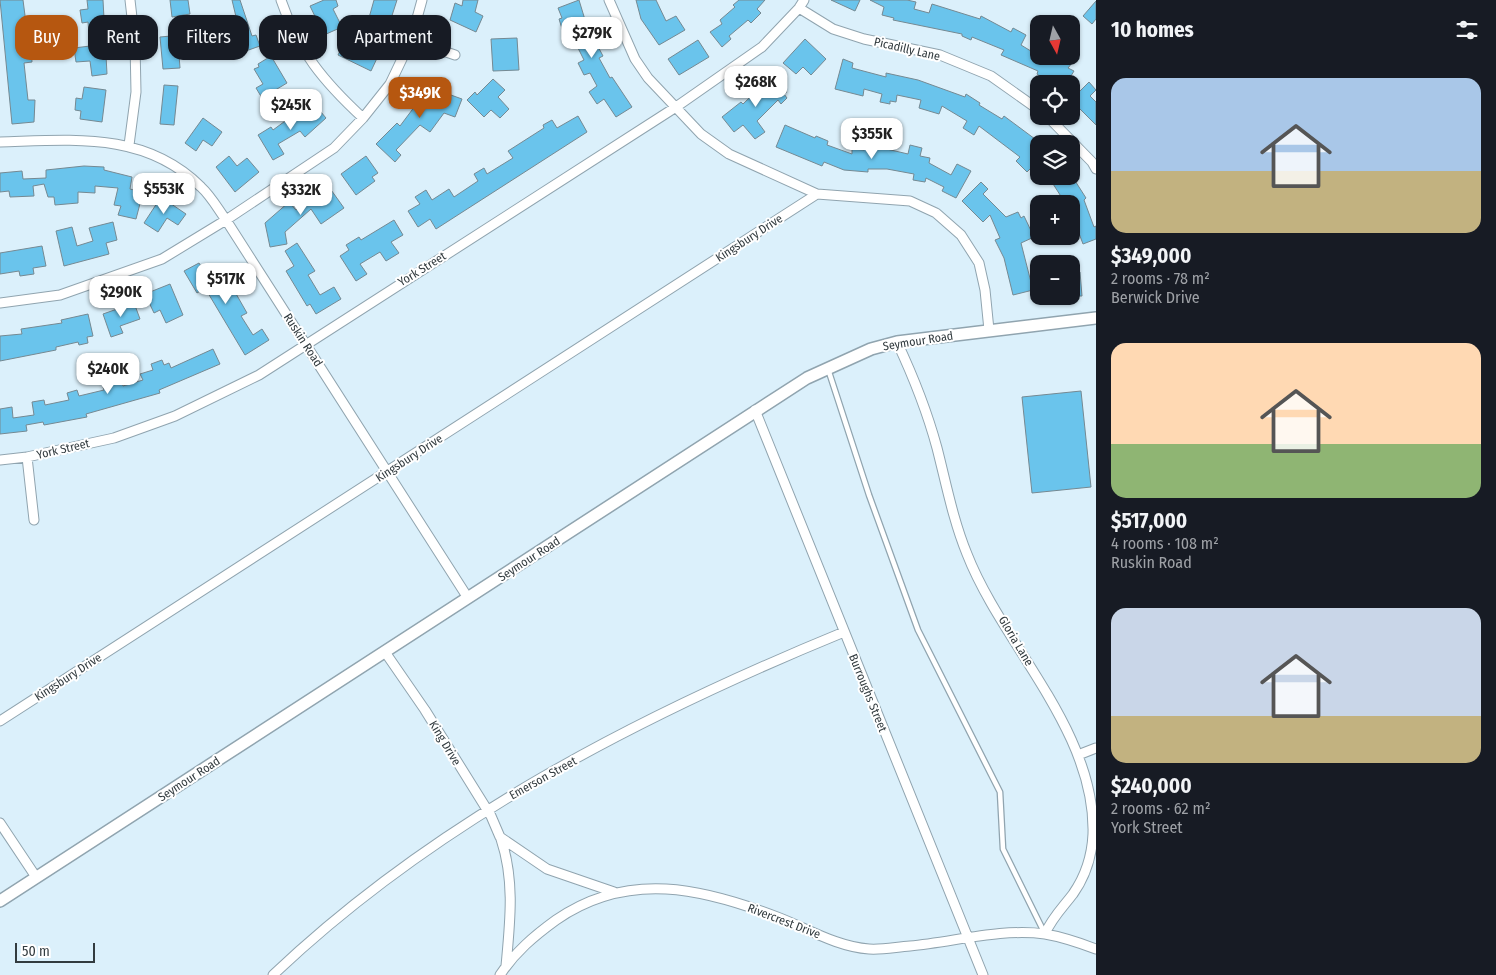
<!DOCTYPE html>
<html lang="en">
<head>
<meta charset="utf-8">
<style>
	body { margin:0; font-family:"Fira Sans Condensed",sans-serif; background:#20242c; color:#f1f3f6; height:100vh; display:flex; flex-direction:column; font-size:19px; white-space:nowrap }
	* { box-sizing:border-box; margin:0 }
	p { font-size:16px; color:#9ea1a6 }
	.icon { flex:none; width:28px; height:28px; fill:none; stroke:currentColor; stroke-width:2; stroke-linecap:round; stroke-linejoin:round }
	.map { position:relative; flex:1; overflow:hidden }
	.side { display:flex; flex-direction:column; background:#171b24; width:400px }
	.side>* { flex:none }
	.hud { position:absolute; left:15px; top:15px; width:475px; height:45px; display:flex; gap:10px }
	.needle { width:32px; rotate:172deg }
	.controls { position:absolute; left:1030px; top:15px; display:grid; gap:10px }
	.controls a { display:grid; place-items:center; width:50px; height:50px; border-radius:10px; background:#171b24; box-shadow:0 1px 4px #0004; font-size:25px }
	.scale { position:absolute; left:15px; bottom:12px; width:80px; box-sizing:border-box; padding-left:5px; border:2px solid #323b3f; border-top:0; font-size:14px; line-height:18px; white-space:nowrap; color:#323b3f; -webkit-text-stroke:4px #fff; paint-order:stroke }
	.price { position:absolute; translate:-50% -42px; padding:0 11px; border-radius:10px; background:#fff; color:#222; font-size:16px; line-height:32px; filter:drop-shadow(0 1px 2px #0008) }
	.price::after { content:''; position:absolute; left:50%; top:30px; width:15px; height:11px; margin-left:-8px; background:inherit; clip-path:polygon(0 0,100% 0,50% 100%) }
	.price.on { background:#b65710; color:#fff }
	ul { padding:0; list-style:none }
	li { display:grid; align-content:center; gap:10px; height:265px; padding:0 15px }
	li span { display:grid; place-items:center; height:155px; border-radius:15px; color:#555 }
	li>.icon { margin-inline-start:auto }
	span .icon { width:90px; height:90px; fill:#fffc; stroke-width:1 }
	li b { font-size:21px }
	h2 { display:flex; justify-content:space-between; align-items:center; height:60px; padding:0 15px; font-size:21px }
	.chip { padding:0 18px; border-radius:15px; background:#171b24; box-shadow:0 1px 4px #0004; font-size:18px; line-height:45px }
	.chip.on { background:#b65710; color:#fff }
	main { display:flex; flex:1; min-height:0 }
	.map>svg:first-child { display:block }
</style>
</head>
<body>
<main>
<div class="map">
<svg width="1096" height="975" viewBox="0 0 1096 975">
	<rect width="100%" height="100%" fill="#dbf0fb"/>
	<path fill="#6ac4ec" stroke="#758992" d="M 0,0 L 23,0 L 27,31 L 19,32 L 21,49 L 31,48 L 32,62 L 24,63 L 28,100 L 35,100 L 34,122 L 12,124 Z
		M 87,0 L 103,0 L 107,74 L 92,76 L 90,61 L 76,62 L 74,48 L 90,46 L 88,22 L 82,23 L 80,10 L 88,9 Z
		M 170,0 L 188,0 L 190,14 L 172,17 Z
		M 232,0 L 240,0 L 252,36 L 256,35 L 260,46 L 240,53 L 230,24 L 237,21 Z
		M 324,0 L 336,0 L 338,6 L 333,9 L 342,27 L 324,35 L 310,6 Z
		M 374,0 L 397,0 L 387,31 L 367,25 Z
		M 463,0 L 478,0 L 475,12 L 483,16 L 476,32 L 450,20 L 455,3 L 462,6 Z
		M 579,0 L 592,43 L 595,41 L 603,56 L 599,58 L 610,78 L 612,77 L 632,107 L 616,117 L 604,99 L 597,104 L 589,92 L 597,86 L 590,73 L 584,75 L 578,63 L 584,60 L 574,40 L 570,42 L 566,31 L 563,32 L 559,19 L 562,18 L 558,8 Z
		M 636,0 L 656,0 L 666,21 L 676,16 L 685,30 L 659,45 L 641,19 Z
		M 739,0 L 765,0 L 757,9 L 761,13 L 751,23 L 748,20 L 729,36 L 731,39 L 722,47 L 710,32 L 722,24 L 720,20 L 735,7 L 733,5 Z
		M 831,0 L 860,0 L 855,11 Z
		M 870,0 L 907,0 L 916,2 L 914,9 L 929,13 L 932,4 L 980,19 L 981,16 L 1011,32 L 1013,28 L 1026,35 L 1021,45 L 1039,56 L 1051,56 L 1059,61 L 1062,57 L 1072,63 L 1068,68 L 1074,71 L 1066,84 L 1051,84 L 1037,74 L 1038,71 L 1001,55 L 1004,50 L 972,37 L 971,40 L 962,36 L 962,34 L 893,20 L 894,18 L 882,15 L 884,7 Z
		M 1096,1 L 1096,19 L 1092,24 L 1083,16 Z
		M 182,35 L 184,55 L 179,55 L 180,68 L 163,69 L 160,37 Z
		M 346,38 L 379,54 L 371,71 L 338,55 Z
		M 517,38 L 519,70 L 493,71 L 491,39 Z
		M 805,39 L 826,59 L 811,75 L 803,67 L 796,74 L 783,63 Z
		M 698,40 L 709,57 L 679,75 L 668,59 Z
		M 271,56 L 287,83 L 262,98 L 256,88 L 263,84 L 254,69 L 259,67 L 258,64 Z
		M 843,59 L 853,63 L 852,68 L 886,77 L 886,73 L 918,80 L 965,97 L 966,94 L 980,103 L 979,105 L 1002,119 L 1004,116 L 1039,142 L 1039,172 L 1033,166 L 1027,172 L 1016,161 L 1020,157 L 979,126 L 974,135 L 963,128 L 967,121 L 942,106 L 939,114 L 919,108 L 921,100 L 897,95 L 896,102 L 890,101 L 890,104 L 880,102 L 882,94 L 864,89 L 863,96 L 835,89 Z
		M 772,76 L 787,92 L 784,94 L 787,98 L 781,104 L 778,100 L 757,121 L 765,132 L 755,139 L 743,125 L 734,132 L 722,117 L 741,102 L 743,104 Z
		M 493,79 L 505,90 L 498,97 L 509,109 L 500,118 L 491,110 L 484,117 L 467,100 L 475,92 L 477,95 Z
		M 1089,82 L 1096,90 L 1090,96 L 1096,102 L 1096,125 L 1071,100 Z
		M 164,85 L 178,86 L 174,125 L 160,124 Z
		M 423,85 L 462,99 L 455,117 L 444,113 L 430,132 L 420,125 L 396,150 L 401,155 L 395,162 L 376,144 L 397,123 L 400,126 L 415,106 Z
		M 84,87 L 106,90 L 102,122 L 80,119 L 81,111 L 75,110 L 76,98 L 82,99 Z
		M 315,105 L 326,118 L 305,137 L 300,131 L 278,144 L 284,154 L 273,160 L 258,135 L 271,127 L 273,130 L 296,113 L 301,118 Z
		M 578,116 L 587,132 L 436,229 L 430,219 L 418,227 L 408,211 L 420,204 L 415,197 L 426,190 L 432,200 L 449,189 L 454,197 L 478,181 L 474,174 L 484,168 L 487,174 L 513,158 L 508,151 L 544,128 L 543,125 L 552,120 L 557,128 Z
		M 203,118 L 222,132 L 212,146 L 203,140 L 196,151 L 185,143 Z
		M 785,125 L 815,138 L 816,136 L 828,141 L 827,145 L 852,154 L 852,149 L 864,150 L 864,140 L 878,141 L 878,147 L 908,154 L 910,145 L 922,148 L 920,156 L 930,158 L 929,163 L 951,175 L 957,164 L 971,171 L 956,198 L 942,191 L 944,187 L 926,178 L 925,182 L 913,180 L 914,174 L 887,169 L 868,169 L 868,172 L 844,170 L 824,162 L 822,166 L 776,147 Z
		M 229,156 L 237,166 L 247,158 L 259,172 L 235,192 L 216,167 Z
		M 366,156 L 378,173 L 372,177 L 375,181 L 356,195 L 341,174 Z
		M 84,166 L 104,167 L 104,170 L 132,177 L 130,189 L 143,192 L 136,219 L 118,215 L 121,206 L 114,205 L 118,188 L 95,186 L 95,193 L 78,192 L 78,203 L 55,205 L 54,197 L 48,197 L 44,184 L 33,186 L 34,196 L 10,197 L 9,191 L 0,192 L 0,173 L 22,171 L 23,179 L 46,178 L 46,170 Z
		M 1048,176 L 1072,176 L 1086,198 L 1084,200 L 1094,227 L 1096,226 L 1096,239 L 1083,244 L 1071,212 L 1071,204 L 1052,204 L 1062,198 Z
		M 981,182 L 988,189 L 983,194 L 1006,217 L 1018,212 L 1021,218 L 1024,216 L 1034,237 L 1021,243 L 1033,290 L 1013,295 L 1004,258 L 995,240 L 1000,238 L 990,215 L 983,222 L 962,201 Z
		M 329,187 L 344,208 L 321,224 L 311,209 L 285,232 L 287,244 L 270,247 L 265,223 L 289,202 L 296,210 Z
		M 161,197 L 186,214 L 178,225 L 167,218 L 158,232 L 144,223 Z
		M 394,220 L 403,235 L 391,242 L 399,253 L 386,261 L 380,252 L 360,264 L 367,274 L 356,281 L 340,256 L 349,250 L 346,245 L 359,237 L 361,240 Z
		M 113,222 L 117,240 L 106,243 L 109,254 L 64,266 L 56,231 L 72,227 L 77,246 L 93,241 L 89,228 Z
		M 297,243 L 315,271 L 308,275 L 320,295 L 334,287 L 341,299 L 316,314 L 310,304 L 307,306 L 286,271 L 294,266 L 285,251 Z
		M 42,246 L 46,266 L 33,268 L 34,274 L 20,276 L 19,271 L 0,274 L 0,253 Z
		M 199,263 L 205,273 L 219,264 L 247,313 L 241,316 L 253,335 L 262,329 L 269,340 L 245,355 L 205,288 L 197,293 L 184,271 Z
		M 1080,272 L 1082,296 L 1071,296 L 1071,273 Z
		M 170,284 L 183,315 L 166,323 L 160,310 L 154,313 L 145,294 Z
		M 133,300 L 140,319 L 120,326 L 123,333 L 111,337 L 103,314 L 120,308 L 119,304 Z
		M 88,314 L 93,336 L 87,337 L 88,343 L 79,345 L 78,342 L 56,347 L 56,350 L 0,361 L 0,336 L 22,334 L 21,329 L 62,323 L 61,320 Z
		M 213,349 L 220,364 L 159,390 L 160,393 L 86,414 L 87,417 L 44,425 L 43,422 L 26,425 L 27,431 L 0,434 L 0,409 L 12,407 L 13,418 L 34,415 L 32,402 L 44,400 L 45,405 L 69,400 L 67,393 L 77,390 L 79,396 L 104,390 L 103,387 L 111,385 L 109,381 L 121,377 L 123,386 L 143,380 L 140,374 L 153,370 L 151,364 L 162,360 L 164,365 L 169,363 L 171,368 Z
		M 1081,391 L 1091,487 L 1032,493 L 1022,397 Z"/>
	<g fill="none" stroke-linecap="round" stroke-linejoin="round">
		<defs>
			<path id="service" d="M 828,369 L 869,495 L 918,630 L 1000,792 L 1003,849 L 1045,934"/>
			<path id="minor" d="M 281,0 C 298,51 324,82 363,118
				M 609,0 L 635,59 L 648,78 L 701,134 L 729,154 L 817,194 L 910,201 L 936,213 L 961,235 L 979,263 L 985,290 L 989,330
				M 799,8 L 833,29 L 864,39 L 940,55 L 991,76 L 1039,110
				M 411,40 L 455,55
				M 1047,116 L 1092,162 L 1096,169
				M 0,142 C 72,140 145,131 201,187 C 211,196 218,209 226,220 L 468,598
				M 129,145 L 136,92 L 135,44 L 130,0
				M 0,303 L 60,295 L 162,259 L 226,220 L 334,148 L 363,118 L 390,84 L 411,40 L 422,0
				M 897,342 C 913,376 927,411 937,448 C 946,483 953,520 967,554 C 1002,644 1096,731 1093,834 C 1092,855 1085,877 1073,894 C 1063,907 1051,919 1045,934
				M 755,410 L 983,975
				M 27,457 L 34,520
				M 0,460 L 27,457 L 114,438 L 175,416 L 259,375 L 676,107 L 762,47 L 799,8 L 804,0
				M 385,652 L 425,710 L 491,816 L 500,837 L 547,869 L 614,892
				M 0,721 L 817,194
				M 1078,755 L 1096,748
				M 0,823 L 36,877
				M 501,839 C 515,881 510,922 506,966
				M 273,975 C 435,821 639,716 844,632
				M 500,975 C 515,952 534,936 556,920 C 628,870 703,888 780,918 C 808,929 838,947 869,949 C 882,950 896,947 910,946 C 954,942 1001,928 1045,934 C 1063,937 1080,943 1096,949"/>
			<path id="tertiary" d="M 0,901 L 807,378 L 871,349 L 897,342 L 1096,318"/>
		</defs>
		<use href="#service" stroke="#90a4af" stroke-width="7"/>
		<use href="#minor" stroke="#90a4af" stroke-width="11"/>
		<use href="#tertiary" stroke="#90a4af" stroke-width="14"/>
		<use href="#service" stroke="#fff" stroke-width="4.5"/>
		<use href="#minor" stroke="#fff" stroke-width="9"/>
		<use href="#tertiary" stroke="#fff" stroke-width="11"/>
	</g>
	<g text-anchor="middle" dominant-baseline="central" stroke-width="4" stroke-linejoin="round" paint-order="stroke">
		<g font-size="12" fill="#323b3f" stroke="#fff">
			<text transform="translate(907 49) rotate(13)">Picadilly Lane</text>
			<text transform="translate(749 238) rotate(-33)">Kingsbury Drive</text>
			<text transform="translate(422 269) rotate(-32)">York Street</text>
			<text transform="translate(303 340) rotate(57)">Ruskin Road</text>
			<text transform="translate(918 341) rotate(-9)">Seymour Road</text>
			<text transform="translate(63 449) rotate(-13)">York Street</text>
			<text transform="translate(409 458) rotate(-33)">Kingsbury Drive</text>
			<text transform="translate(529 559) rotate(-33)">Seymour Road</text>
			<text transform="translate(1016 641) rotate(59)">Gloria Lane</text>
			<text transform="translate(68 677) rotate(-33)">Kingsbury Drive</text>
			<text transform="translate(868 693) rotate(68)">Burroughs Street</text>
			<text transform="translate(445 743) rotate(59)">King Drive</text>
			<text transform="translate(543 778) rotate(-29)">Emerson Street</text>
			<text transform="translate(189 779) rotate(-33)">Seymour Road</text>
			<text transform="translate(784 921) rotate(21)">Rivercrest Drive</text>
		</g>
	</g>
</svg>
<div class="controls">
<a><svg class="needle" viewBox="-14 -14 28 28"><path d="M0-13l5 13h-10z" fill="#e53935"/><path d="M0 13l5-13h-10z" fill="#9ea1a6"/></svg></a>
<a><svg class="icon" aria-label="locate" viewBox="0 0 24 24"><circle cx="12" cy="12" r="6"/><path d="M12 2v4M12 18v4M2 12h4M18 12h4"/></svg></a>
<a><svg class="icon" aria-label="layers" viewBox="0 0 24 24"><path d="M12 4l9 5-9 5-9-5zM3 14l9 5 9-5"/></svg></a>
<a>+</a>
<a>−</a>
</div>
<div class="scale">50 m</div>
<b class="price" style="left:592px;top:59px">$279K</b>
<b class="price" style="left:756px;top:108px">$268K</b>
<b class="price on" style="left:420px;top:119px">$349K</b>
<b class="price" style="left:291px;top:131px">$245K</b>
<b class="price" style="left:872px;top:160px">$355K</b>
<b class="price" style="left:164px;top:215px">$553K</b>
<b class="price" style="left:301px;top:216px">$332K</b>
<b class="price" style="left:226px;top:305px">$517K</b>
<b class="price" style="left:121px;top:318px">$290K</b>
<b class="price" style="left:108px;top:395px">$240K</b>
<div class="hud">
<a class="chip on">Buy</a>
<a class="chip">Rent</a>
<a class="chip">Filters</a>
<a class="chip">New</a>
<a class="chip">Apartment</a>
</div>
</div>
<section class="side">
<h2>10 homes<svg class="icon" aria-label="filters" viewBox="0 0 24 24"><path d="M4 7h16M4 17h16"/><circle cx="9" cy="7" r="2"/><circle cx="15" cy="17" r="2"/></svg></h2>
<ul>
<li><span style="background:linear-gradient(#a9c7e8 60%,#c2b280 0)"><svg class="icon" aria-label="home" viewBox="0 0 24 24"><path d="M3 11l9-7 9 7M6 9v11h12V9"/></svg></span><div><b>$349,000</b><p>2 rooms · 78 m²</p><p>Berwick Drive</p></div></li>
<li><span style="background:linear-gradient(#ffd9b3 65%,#8fb573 0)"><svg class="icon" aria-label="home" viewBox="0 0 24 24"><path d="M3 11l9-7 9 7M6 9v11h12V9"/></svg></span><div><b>$517,000</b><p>4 rooms · 108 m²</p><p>Ruskin Road</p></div></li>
<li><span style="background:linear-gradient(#c9d6e8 70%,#c2b280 0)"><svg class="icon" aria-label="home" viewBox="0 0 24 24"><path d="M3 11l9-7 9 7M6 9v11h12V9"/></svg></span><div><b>$240,000</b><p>2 rooms · 62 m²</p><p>York Street</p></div></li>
</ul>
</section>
</main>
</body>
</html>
